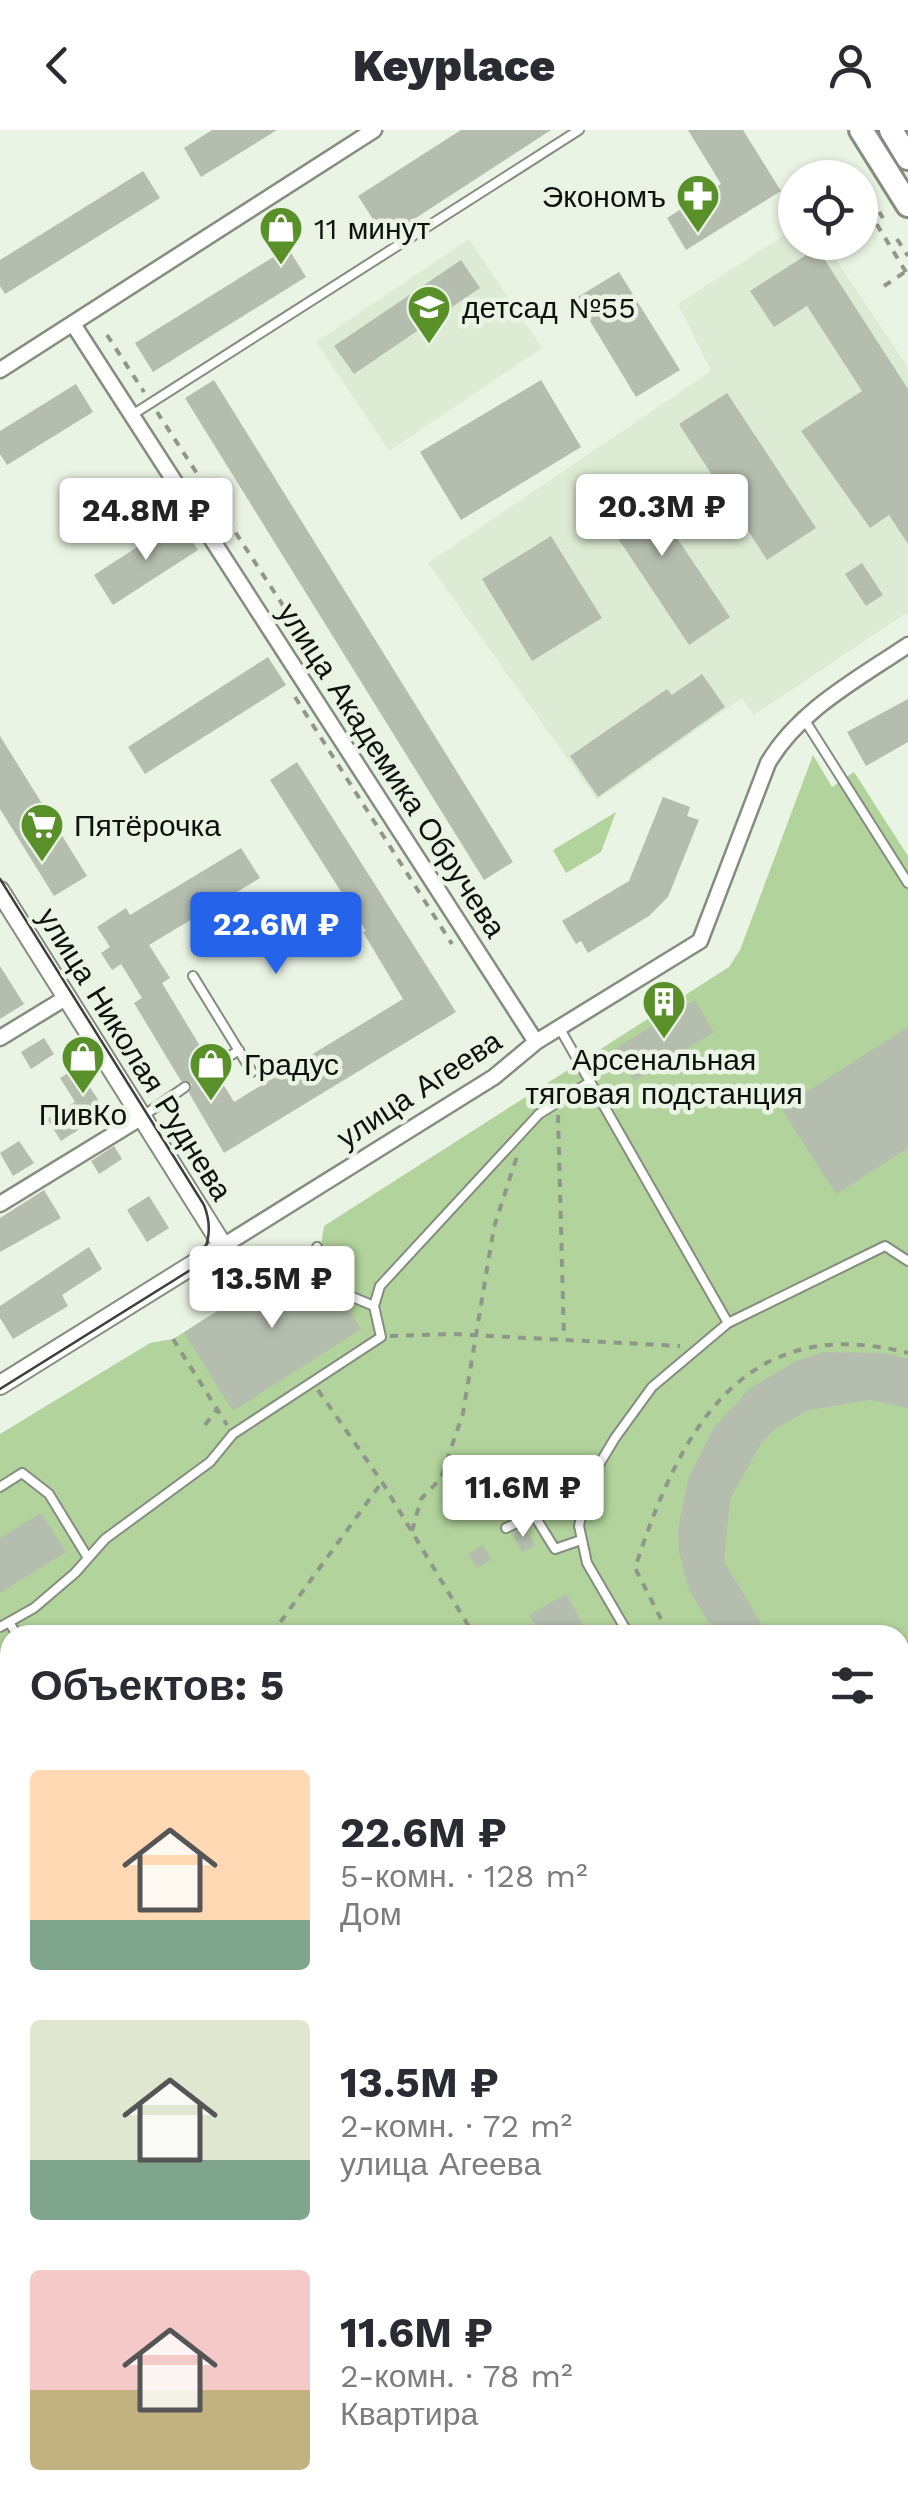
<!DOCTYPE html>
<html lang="ru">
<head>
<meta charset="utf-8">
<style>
	body { margin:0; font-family:"Work Sans",sans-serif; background:#f7f7f7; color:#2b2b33; height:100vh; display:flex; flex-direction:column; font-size:38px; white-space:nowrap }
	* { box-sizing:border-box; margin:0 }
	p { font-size:32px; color:#7c7c81 }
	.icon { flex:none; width:55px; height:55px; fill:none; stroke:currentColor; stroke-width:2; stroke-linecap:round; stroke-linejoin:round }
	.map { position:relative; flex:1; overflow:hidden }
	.sheet { position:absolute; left:0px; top:1495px; width:910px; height:892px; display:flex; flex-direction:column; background:#fff; border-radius:30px 30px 0 0; box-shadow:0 2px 8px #0004 }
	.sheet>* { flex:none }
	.buttons { position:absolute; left:778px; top:30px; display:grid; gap:20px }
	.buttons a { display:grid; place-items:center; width:100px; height:100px; border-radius:50%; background:#fff; box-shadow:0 2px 8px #0004; font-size:50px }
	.price { position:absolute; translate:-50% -85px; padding:0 22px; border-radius:10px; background:#fff; color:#222; font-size:32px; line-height:65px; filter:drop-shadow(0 2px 5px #0008) }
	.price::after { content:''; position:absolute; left:50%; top:60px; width:30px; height:22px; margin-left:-15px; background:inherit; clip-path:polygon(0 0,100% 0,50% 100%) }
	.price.selected { background:#2563eb; color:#fff }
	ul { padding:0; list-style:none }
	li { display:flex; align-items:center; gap:30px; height:250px; padding:0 30px }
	li span { display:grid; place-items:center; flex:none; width:280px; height:200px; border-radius:10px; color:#555 }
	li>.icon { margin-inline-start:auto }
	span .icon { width:120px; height:120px; fill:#fffc; stroke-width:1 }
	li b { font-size:42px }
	h2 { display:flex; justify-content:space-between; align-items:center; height:120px; padding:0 30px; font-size:42px }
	header { display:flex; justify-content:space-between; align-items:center; height:130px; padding:0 30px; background:#fff; font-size:45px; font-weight:800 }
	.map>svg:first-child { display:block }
</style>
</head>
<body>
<header><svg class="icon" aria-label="back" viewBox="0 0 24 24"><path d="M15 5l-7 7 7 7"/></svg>Keyplace<svg class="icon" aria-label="person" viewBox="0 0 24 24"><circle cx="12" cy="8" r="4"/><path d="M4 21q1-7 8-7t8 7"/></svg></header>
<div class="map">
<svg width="908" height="2387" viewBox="0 0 908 2387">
	<rect width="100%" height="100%" fill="#eaf4e4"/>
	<path fill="#ddebd4" d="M 795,98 L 795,112 L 825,113 L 908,237 L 908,482 L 754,585 L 742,568 L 597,670 L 428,433 L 711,241 L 678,174 Z
		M 469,109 L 542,218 L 389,321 L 316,212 Z"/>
	<path fill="#b2d39c" d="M 813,625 L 832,657 L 854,642 L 908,726 L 908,1864 L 900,1866 L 900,1505 L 10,1505 L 10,2106 L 0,2089 L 0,1304 L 150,1213 L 173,1209 L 321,1115 L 324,1096 L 729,837 L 740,820 Z
		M 616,682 L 601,722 L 566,743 L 553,720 Z
		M 168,2378 L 355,2378 L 338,2387 L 174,2387 Z"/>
	<path fill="#b4bdae" d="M 212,0 L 277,0 L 201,47 L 184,18 Z
		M 461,0 L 551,0 L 385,108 L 358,66 Z
		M 688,0 L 743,0 L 781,61 L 686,120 L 667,88 L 721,54 Z
		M 143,41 L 160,68 L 5,164 L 0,156 L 0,130 Z
		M 288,118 L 306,147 L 153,242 L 135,213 Z
		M 817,118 L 908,259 L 908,414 L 889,385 L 870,398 L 801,301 L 862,261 L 807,176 L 774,197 L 750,161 Z
		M 461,130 L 480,158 L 354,244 L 334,216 Z
		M 619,142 L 680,240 L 636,267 L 576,168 Z
		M 214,250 L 513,732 L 484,750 L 185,268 Z
		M 541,250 L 581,317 L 461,390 L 420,322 Z
		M 76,254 L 93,282 L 7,335 L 0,324 L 0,301 Z
		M 727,263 L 816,398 L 767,430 L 679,294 Z
		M 634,344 L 730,487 L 689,515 L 593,371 Z
		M 179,390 L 198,420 L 113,475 L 94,445 Z
		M 551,406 L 602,488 L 532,531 L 482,449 Z
		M 862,433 L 883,465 L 866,476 L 845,444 Z
		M 268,527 L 286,555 L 145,644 L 128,617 Z
		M 702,544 L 725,577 L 598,667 L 570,626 L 667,559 L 672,565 Z
		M 908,569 L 908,612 L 866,636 L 847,602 Z
		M 0,606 L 87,746 L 54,766 L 0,679 Z
		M 297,632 L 456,882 L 224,1023 L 189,963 L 192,954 L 181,951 L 134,873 L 142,868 L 121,834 L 112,840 L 101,823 L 110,817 L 97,797 L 126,778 L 130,785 L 241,718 L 260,748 L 149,815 L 170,848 L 162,853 L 209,931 L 206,940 L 217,944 L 234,972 L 403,869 L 363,802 L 366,801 L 270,650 Z
		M 663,667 L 690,677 L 687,686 L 699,690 L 668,767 L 649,786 L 588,823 L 581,811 L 576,814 L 562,791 L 629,751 Z
		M 0,836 L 24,874 L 0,889 Z
		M 695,870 L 714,902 L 634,951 L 614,919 Z
		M 908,897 L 908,1018 L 836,1064 L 781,978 Z
		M 44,908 L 54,924 L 31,939 L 21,922 Z
		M 77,937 L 106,982 L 61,1011 L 47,989 L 75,972 L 60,948 Z
		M 19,1011 L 34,1033 L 13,1046 L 0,1023 Z
		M 114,1016 L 122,1029 L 99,1044 L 91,1031 Z
		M 44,1060 L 61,1088 L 0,1122 L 0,1088 Z
		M 149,1066 L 169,1098 L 147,1112 L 127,1080 Z
		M 89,1117 L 102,1139 L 62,1165 L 68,1176 L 13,1209 L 0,1188 L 0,1176 Z
		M 311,1121 L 361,1199 L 233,1281 L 184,1203 Z
		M 824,1222 L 883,1223 L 908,1229 L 908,1278 L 870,1270 L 809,1280 L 775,1299 L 760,1315 L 730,1369 L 724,1432 L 768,1505 L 716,1505 L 688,1458 L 679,1421 L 678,1398 L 689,1347 L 713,1299 L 750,1258 L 796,1231 Z
		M 41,1383 L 66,1422 L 0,1463 L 0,1408 Z
		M 525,1398 L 535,1415 L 522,1422 L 512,1404 Z
		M 483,1415 L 491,1430 L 477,1438 L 468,1424 Z
		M 566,1464 L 589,1505 L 541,1505 L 529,1485 Z"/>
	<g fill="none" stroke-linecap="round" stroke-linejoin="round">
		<defs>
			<path id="service" d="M 132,285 L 579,0
				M 804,589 L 908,753
				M 193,846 L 252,942
				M 560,899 L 728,1193
				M 213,937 L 239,920
				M 143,986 L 185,957
				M 317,1117 L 350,1166 L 374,1176
				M 0,1357 L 22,1343 L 49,1364 L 88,1428
				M 506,1398 L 534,1385 L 555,1419 L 581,1410
				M 9,1492 L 17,1505
				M 0,1497 L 34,1478 L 75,1443 L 105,1409 L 210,1332 L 233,1304 L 381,1207 L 374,1176 L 380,1156 L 539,984 L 590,952
				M 629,1505 L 587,1433 L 579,1396 L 588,1353 L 615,1308 L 652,1257 L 728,1193 L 885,1116 L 908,1131
				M 900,1789 L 908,1790
				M 900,1846 L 908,1845
				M 0,1934 L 10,1944
				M 4,2047 L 10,2043
				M 199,2378 L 204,2387
				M 630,2378 L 633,2387
				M 307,2387 L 325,2378
				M 586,2387 L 603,2378"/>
			<path id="minor" d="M 73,194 L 536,912
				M 0,240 L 374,0
				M 0,908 L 67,867
				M 0,1074 L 142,987
				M 223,1116 L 494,947 L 536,912 L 700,811 L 768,633 C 799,580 858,549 908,515"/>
			<path id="tertiary" d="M 0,761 L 223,1116 L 0,1255
				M 0,2265 L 10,2282
				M 69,2378 L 75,2387"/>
			<path id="primary" d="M 861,0 L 908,75
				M 891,0 L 908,28"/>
		</defs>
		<use href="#service" stroke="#848d7f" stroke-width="12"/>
		<use href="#minor" stroke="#848d7f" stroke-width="19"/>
		<use href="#tertiary" stroke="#848d7f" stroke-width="22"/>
		<use href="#primary" stroke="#848d7f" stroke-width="28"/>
		<path stroke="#8f968a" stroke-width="4" stroke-dasharray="8 8" stroke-linecap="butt" d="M 860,65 L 866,61 L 883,88
			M 860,67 L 906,142
			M 897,109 L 908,126
			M 884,156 L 908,140
			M 107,205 L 144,262
			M 157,282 L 329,546 L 320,552
			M 295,567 L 452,814
			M 558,985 L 564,1209
			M 390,1206 L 452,1204 L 680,1216
			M 173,1209 L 227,1295
			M 318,1260 L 382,1352 L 474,1505
			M 205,1295 L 217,1279
			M 412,1401 L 421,1369 L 441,1348 L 463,1283 L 494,1097 L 517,1026
			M 661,1489 L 635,1438 C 679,1303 742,1180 908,1223
			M 271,1505 L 382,1352
			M 0,2089 L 10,2083"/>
		<use href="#service" stroke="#fff" stroke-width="8"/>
		<use href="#minor" stroke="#fff" stroke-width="14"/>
		<use href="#tertiary" stroke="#fff" stroke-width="18"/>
		<use href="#primary" stroke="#fff" stroke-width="22"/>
		<path stroke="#3c423a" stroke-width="2.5" d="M 0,749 L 204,1075 C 213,1098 209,1120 192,1139 L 0,1259
			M 0,2276 L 10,2293
			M 76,2378 L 82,2387"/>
	</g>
	<defs>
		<symbol id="pharmacy-pin" viewBox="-11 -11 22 30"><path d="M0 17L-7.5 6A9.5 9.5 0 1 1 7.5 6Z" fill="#5a902a" stroke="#eaf4e4"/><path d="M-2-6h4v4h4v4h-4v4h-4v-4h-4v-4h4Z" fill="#fff"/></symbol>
		<symbol id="shop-pin" viewBox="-11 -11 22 30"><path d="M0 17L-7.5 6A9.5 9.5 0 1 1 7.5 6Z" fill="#5a902a" stroke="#eaf4e4"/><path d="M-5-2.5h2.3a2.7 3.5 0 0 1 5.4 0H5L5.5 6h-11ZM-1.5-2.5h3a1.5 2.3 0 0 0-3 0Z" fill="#fff"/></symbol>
		<symbol id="school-pin" viewBox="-11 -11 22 30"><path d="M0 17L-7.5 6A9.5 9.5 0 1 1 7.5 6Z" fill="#5a902a" stroke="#eaf4e4"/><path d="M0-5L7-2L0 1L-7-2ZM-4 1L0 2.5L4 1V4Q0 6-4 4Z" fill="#fff"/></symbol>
		<symbol id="supermarket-pin" viewBox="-11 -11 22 30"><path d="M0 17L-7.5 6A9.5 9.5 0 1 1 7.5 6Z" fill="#5a902a" stroke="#eaf4e4"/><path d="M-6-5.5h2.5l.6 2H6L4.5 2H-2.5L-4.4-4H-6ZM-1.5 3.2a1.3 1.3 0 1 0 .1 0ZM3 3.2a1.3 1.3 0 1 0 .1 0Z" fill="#fff"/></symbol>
		<symbol id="building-pin" viewBox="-11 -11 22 30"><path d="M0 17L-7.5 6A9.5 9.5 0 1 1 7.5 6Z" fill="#5a902a" stroke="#eaf4e4"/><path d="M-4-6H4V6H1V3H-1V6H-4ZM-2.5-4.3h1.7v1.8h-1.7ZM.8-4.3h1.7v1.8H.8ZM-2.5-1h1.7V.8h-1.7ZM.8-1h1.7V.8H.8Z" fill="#fff"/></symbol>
	</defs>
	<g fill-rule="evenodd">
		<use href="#pharmacy-pin" x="673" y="41" width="50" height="68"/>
		<use href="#shop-pin" x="256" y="73" width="50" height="68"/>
		<use href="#school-pin" x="404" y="152" width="50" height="68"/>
		<use href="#supermarket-pin" x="17" y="670" width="50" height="68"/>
		<use href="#building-pin" x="639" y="847" width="50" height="68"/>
		<use href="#shop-pin" x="58" y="902" width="50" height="68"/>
		<use href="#shop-pin" x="186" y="909" width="50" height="68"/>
	</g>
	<g text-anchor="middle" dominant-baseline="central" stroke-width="9" stroke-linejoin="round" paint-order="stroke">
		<g font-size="30" fill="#0d110b" stroke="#eaf4e4" text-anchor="start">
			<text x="666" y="66" text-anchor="end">Экономъ</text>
			<text x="314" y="98">11 минут</text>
			<text x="462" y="177">детсад №55</text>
			<text x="74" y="695">Пятёрочка</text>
			<text x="664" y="929" text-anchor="middle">Арсенальная<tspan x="664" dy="34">тяговая подстанция</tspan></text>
			<text x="244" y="934">Градус</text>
			<text x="83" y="984" text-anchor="middle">ПивКо</text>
		</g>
		<g font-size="30" fill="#0d110b" stroke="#eaf4e4">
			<text transform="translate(392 640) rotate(57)">улица Академика Обручева</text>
			<text transform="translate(135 924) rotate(58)">улица Николая Руднева</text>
			<text transform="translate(419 959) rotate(-33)">улица Агеева</text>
		</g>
	</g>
</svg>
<div class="buttons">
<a><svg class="icon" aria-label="locate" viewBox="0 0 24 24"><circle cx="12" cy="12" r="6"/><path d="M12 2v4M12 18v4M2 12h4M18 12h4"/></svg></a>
</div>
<b class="price" style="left:662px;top:429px">20.3M ₽</b>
<b class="price" style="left:146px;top:433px">24.8M ₽</b>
<b class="price selected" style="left:276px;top:847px">22.6M ₽</b>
<b class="price" style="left:272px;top:1201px">13.5M ₽</b>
<b class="price" style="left:523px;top:1410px">11.6M ₽</b>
<section class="sheet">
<h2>Объектов: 5<svg class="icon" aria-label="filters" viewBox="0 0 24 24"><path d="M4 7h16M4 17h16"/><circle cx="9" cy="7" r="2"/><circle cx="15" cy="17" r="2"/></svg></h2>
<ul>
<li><span style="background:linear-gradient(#ffd9b3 75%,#7fa58c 0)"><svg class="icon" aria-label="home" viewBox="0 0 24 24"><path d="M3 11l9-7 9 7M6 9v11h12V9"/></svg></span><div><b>22.6M ₽</b><p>5-комн. · 128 m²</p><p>Дом</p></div></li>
<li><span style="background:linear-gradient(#dfe7d0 70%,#7fa58c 0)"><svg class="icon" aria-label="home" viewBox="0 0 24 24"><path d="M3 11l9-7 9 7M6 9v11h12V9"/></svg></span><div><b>13.5M ₽</b><p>2-комн. · 72 m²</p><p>улица Агеева</p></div></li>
<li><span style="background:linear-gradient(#f6c9c9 60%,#c2b280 0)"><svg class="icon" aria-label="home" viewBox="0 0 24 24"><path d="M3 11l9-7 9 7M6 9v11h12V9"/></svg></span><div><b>11.6M ₽</b><p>2-комн. · 78 m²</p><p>Квартира</p></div></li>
</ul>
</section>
</div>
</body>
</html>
